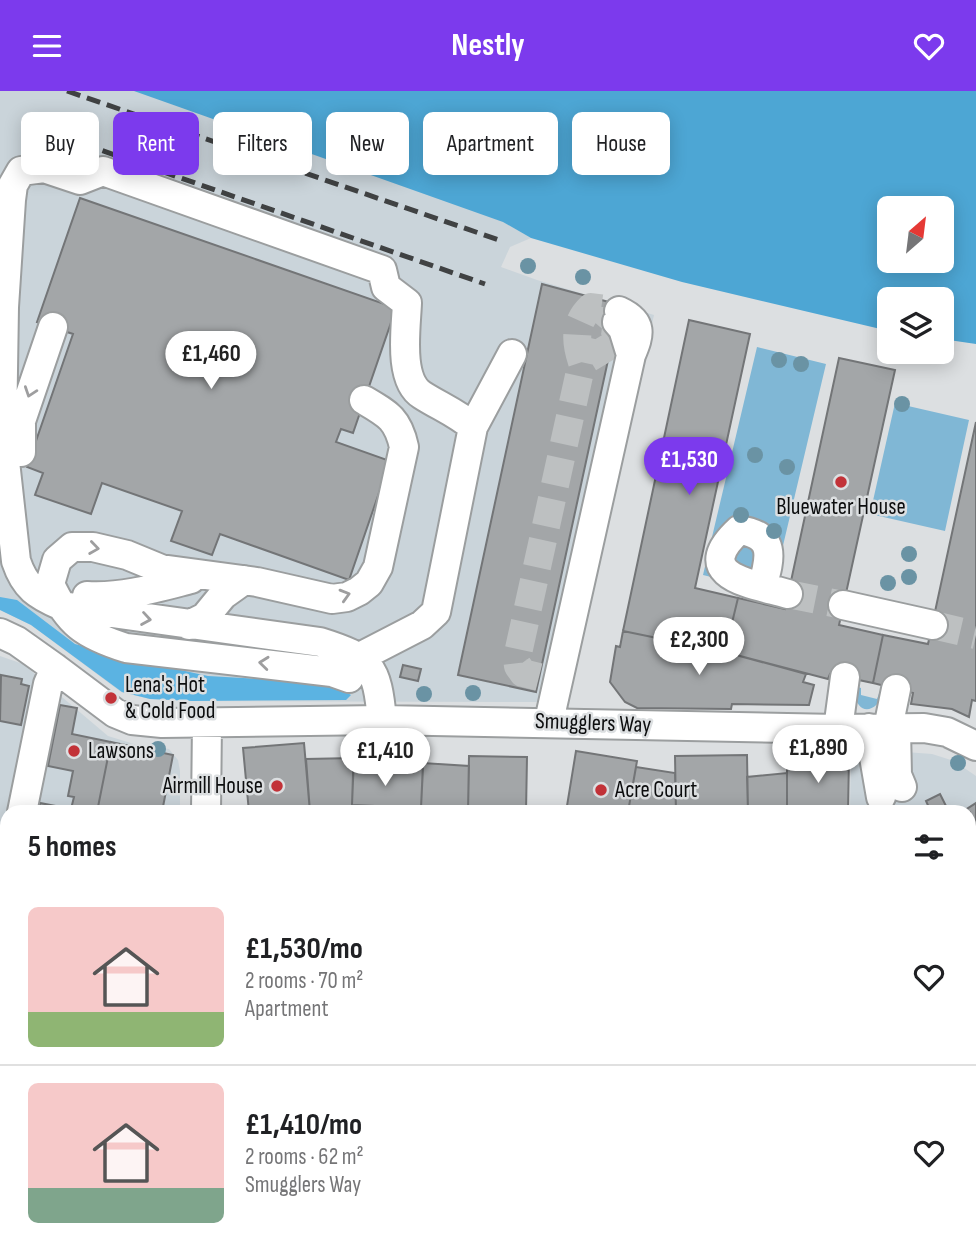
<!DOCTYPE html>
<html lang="en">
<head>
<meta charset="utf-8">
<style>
	body { margin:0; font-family:"Sofia Sans Condensed",sans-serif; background:#f2f2f2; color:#202124; height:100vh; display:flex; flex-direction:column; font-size:26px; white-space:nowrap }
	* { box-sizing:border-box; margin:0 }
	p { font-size:23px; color:#757577 }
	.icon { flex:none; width:38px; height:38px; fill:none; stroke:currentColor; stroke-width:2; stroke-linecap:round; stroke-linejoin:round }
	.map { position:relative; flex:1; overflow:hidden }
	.panel { position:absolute; left:0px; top:714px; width:976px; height:448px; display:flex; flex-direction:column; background:#fff; border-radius:21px 21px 0 0; box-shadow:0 4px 18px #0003 }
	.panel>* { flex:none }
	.guide { position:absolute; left:21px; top:21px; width:934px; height:63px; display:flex; gap:14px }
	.needle { width:46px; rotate:28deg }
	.buttons { position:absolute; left:877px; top:105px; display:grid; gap:14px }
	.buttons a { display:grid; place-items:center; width:77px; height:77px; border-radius:10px; background:#fff; box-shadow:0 4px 18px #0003; font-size:35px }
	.price { position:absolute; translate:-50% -60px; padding:0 16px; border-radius:24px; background:#fff; color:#222; font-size:23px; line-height:46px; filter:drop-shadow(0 2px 4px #0008) }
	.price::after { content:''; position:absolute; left:50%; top:42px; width:21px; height:16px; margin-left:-10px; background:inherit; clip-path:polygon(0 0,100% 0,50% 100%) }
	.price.active { background:#7c3aed; color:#fff }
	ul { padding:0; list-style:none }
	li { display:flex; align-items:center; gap:21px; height:175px; padding:0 28px }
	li+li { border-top:2px solid #e0e0e0 }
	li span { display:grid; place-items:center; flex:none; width:196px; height:140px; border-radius:10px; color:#555 }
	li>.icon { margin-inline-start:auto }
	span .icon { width:84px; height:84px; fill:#fffc; stroke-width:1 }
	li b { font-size:30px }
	h2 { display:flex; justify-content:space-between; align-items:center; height:84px; padding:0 28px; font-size:30px }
	.tag { padding:0 24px; border-radius:10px; background:#fff; box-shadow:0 4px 18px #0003; font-size:24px; line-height:63px }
	.tag.active { background:#7c3aed; color:#fff }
	header { display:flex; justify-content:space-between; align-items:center; height:91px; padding:0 28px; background:#7c3aed; color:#fff; font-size:32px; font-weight:700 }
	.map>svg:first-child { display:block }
</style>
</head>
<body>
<header><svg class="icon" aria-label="menu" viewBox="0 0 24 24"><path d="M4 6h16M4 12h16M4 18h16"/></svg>Nestly<svg class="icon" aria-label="heart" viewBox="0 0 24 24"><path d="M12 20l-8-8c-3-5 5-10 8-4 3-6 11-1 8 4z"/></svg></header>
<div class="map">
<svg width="976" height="1162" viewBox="0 0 976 1162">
	<rect width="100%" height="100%" fill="#dcdfe1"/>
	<path fill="#cad4da" d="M 0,0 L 280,0 L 531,147 L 510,156 L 501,176 L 537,189 L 654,224 L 568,601 L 542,611 L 192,610 L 150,608 L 121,601 L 31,534 L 0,519 Z
		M 0,565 L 23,573 L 108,645 L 134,653 L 169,658 L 178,669 L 180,680 L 180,721 L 7,721 L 7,1155 L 173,1155 L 173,1162 L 0,1162 Z
		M 851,657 L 932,663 L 954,670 L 976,685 L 976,921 L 970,919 L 970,721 L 850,721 Z
		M 292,1155 L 889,1155 L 921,1162 L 287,1162 Z"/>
	<path fill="#80b7d5" d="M 757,256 L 826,273 L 772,501 L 703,484 Z
		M 895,312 L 969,329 L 945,440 L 870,423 Z
		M 858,596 L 861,597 L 861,604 L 877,608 L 880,600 L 885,601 C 876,622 858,626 854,601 Z"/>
	<path fill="#5bb3e2" d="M 0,506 L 17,509 L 75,553 L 130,568 L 208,585 L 331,592 L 351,604 L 346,609 L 192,610 L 150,608 L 122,601 L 31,534 L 0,519 Z"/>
	<path fill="#4da6d4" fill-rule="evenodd" d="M 134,0 L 976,0 L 976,253 L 942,248 L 942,208 L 889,208 L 889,240 L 682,191 L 531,147 L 503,131 ZM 889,117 L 942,117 L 942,170 L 889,170 Z"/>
	<path fill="#a3a6a8" stroke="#737577" stroke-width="2" d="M 80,107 L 396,217 L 353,342 L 341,338 L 336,351 L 390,370 L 349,489 L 220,443 L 212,464 L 171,450 L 182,420 L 102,392 L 91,423 L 35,404 L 43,382 L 27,376 L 73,243 L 37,231 Z
		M 542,193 L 620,214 L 536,601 L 458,584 Z
		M 689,229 L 750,243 L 695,497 L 738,507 L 725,561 L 623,540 Z
		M 839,267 L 895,279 L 839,534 L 883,544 L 873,592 L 830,583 L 828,588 L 725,561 L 738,507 L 785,518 Z
		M 976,331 L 976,610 L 972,609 L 969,626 L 952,618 L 911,613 L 913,602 L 873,592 L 883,544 L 928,553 Z
		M 623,540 L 725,561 L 806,583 L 803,591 L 814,594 L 809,614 L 732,613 L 731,618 L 637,617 L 625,611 L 610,591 L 616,555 L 620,556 Z
		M 403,574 L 421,578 L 418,590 L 400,586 Z
		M 1,584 L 22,588 L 21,593 L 29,595 L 21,634 L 0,630 Z
		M 60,614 L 77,617 L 72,643 L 111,651 L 97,721 L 38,721 L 40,712 L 71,718 L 74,706 L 68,705 L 73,680 L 48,675 Z
		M 111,651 L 173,664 L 162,721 L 97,721 Z
		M 304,652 L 310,721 L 249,721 L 243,657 Z
		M 354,653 L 424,657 L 421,717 L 352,714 Z
		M 576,660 L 637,670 L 628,721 L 566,721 Z
		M 747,664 L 748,721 L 676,721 L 675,665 Z
		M 469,665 L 527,666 L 526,721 L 468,721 Z
		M 787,666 L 849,667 L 848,721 L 787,721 Z
		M 354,667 L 352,714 L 421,717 L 423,672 L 469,675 L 468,721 L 310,721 L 306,668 Z
		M 636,676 L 675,682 L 676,721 L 628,721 Z
		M 787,682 L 787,721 L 748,721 L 747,686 Z
		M 940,703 L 949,721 L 931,721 L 926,710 Z
		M 976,712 L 976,804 L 970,807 L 970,721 L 962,721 Z
		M 976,853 L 976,914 L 970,912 L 970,874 Z
		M 0,990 L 7,993 L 7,1044 L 0,1040 Z
		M 970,1008 L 976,1009 L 976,1133 L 970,1130 Z
		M 343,1155 L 384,1155 L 381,1162 L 359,1162 Z
		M 396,1155 L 451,1155 L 449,1162 L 393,1162 Z
		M 451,1155 L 484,1155 L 502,1162 L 449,1162 Z
		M 837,1155 L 880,1155 L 878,1162 L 859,1162 Z"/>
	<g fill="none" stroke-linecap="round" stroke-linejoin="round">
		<path stroke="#bdc0c1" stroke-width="28" stroke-dasharray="28 14" stroke-linecap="butt" d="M 608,272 L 594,249 L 597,237 L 603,230 L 610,231
			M 788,503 L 843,514
			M 933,534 L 976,544
			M 539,586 L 523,582 L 518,575 L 517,567 L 582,271 C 575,250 574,232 591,216 L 619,220
			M 970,884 L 976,886"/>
		<defs>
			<path id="minor" d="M 617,231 L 623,238 L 631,264 C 640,243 643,231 619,220
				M 473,336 L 512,263
				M 21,361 L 21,330 L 53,236
				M 762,496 C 771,466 776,444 739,439 C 688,486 754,493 788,503
				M 87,505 C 123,507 156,497 191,488
				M 843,514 L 933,534
				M 189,534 L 205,526 L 223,504 L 244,489
				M 0,542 L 17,550 L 55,577 L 115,622 L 132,629 L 162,632 L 382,629 L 838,638 L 924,637 L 947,641 L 976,655
				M 332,581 L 347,579 L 360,566 L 422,534 L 436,521 L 473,336 C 457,322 439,315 422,304 C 398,289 406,237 407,212 L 386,196 L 382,179 L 103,80 L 80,89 L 44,77 L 21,80 L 13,94 L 11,109 L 4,216 L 2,343 L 16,470 C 25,497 37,504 62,515 L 320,551 C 371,567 377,575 382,629
				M 349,587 L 332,581 L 126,557 C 85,544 68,533 50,493 L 57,469 L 72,456 L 93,456 L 127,464 L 161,478 L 257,491 L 332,508 L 347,506 L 359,500 L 369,492 L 378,476 L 404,356 C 398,328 388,323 364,309
				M 549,630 L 631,264
				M 869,637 L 881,706
				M 888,637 L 896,598
				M 838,638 L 845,586
				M 896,638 L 897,684 L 902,696
				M 22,721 L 48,593 L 55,577
				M 206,721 L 207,631
				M 0,814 L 7,795
				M 970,835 L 976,836
				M 970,868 L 971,869
				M 0,955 L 7,959
				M 189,1162 L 191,1155"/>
			<path id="highway" d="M 970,960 L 976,962
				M 246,1162 L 250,1155"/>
		</defs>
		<use href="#minor" stroke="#9b9e9f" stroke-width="32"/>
		<use href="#highway" stroke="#bbbbbc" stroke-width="42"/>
		<use href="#minor" stroke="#fff" stroke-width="28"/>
		<use href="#highway" stroke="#3aade3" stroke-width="38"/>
		<path stroke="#404243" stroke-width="5" stroke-dasharray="14 7" stroke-linecap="butt" d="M 67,0 L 499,149
			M 43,39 L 485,193
			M 0,858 L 7,862
			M 0,884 L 7,887
			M 0,898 L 7,902
			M 579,1155 L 598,1162
			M 614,1155 L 635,1162
			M 712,1155 L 737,1162
			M 743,1155 L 770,1162"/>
	</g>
	<g fill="#6a93a4">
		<circle cx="528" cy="175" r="8"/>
		<circle cx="583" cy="186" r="8"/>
		<circle cx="779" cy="269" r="8"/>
		<circle cx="801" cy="273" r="8"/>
		<circle cx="902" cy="313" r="8"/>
		<circle cx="755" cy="364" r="8"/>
		<circle cx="787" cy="376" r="8"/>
		<circle cx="741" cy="424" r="8"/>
		<circle cx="774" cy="440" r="8"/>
		<circle cx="909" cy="463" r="8"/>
		<circle cx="909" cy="486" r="8"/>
		<circle cx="888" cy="492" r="8"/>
		<circle cx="473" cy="602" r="8"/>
		<circle cx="424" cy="603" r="8"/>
		<circle cx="158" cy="658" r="8"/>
		<circle cx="958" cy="672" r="8"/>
	</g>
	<defs><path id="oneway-chevron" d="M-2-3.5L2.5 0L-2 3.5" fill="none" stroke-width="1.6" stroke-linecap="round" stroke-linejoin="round" transform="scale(1.75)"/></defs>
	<g stroke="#9e9e9f">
		<use href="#oneway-chevron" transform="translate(30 301) rotate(109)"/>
		<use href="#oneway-chevron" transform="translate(94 457) rotate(8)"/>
		<use href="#oneway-chevron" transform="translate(345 504) rotate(-16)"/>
		<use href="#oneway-chevron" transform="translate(146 528) rotate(9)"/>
		<use href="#oneway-chevron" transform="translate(264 572) rotate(-174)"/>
	</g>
	<g fill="#c23238" stroke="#dcdfe1" stroke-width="2.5">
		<circle cx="841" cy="391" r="7"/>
		<circle cx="111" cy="607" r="7"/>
		<circle cx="74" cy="660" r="7"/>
		<circle cx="277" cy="695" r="7"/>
		<circle cx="601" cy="699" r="7"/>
	</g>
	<g text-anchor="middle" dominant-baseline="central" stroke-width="5" stroke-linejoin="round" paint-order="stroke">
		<g font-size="23" fill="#0c0d0e" stroke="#dcdfe1" text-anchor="start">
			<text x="841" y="416" text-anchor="middle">Bluewater House</text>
			<text x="125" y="594">Lena's Hot<tspan x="125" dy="26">&amp; Cold Food</tspan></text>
			<text x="88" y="660">Lawsons</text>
			<text x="263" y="695" text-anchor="end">Airmill House</text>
			<text x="615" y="699">Acre Court</text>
		</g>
		<g font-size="23" fill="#0c0d0e" stroke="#dcdfe1">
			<text transform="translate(593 632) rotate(2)">Smugglers Way</text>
		</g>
	</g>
</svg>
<div class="buttons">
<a><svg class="needle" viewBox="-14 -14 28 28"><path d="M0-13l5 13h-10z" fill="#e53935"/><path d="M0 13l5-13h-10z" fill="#757577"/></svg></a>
<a><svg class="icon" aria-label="layers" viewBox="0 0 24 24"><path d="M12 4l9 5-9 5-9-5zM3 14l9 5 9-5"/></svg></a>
</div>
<b class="price" style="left:211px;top:300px">£1,460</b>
<b class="price active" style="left:689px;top:406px">£1,530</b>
<b class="price" style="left:699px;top:586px">£2,300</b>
<b class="price" style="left:818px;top:694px">£1,890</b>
<b class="price" style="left:385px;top:697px">£1,410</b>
<div class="guide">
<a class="tag">Buy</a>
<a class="tag active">Rent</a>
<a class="tag">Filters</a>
<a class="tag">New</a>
<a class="tag">Apartment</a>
<a class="tag">House</a>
</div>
<section class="panel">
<h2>5 homes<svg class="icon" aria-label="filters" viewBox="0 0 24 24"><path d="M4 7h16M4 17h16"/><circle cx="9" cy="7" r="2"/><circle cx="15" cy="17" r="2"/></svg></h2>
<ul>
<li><span style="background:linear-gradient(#f6c9c9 75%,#8fb573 0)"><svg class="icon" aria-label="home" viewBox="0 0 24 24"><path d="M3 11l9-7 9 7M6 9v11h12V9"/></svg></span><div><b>£1,530/mo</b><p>2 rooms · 70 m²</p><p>Apartment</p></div><svg class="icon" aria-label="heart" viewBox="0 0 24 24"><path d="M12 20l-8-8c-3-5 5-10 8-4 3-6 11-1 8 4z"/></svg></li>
<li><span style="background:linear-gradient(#f6c9c9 75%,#7fa58c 0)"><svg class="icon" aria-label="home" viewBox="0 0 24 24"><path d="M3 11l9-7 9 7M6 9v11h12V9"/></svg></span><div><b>£1,410/mo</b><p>2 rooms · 62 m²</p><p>Smugglers Way</p></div><svg class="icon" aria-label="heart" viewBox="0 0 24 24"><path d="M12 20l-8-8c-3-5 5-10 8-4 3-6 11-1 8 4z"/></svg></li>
</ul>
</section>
</div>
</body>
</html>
